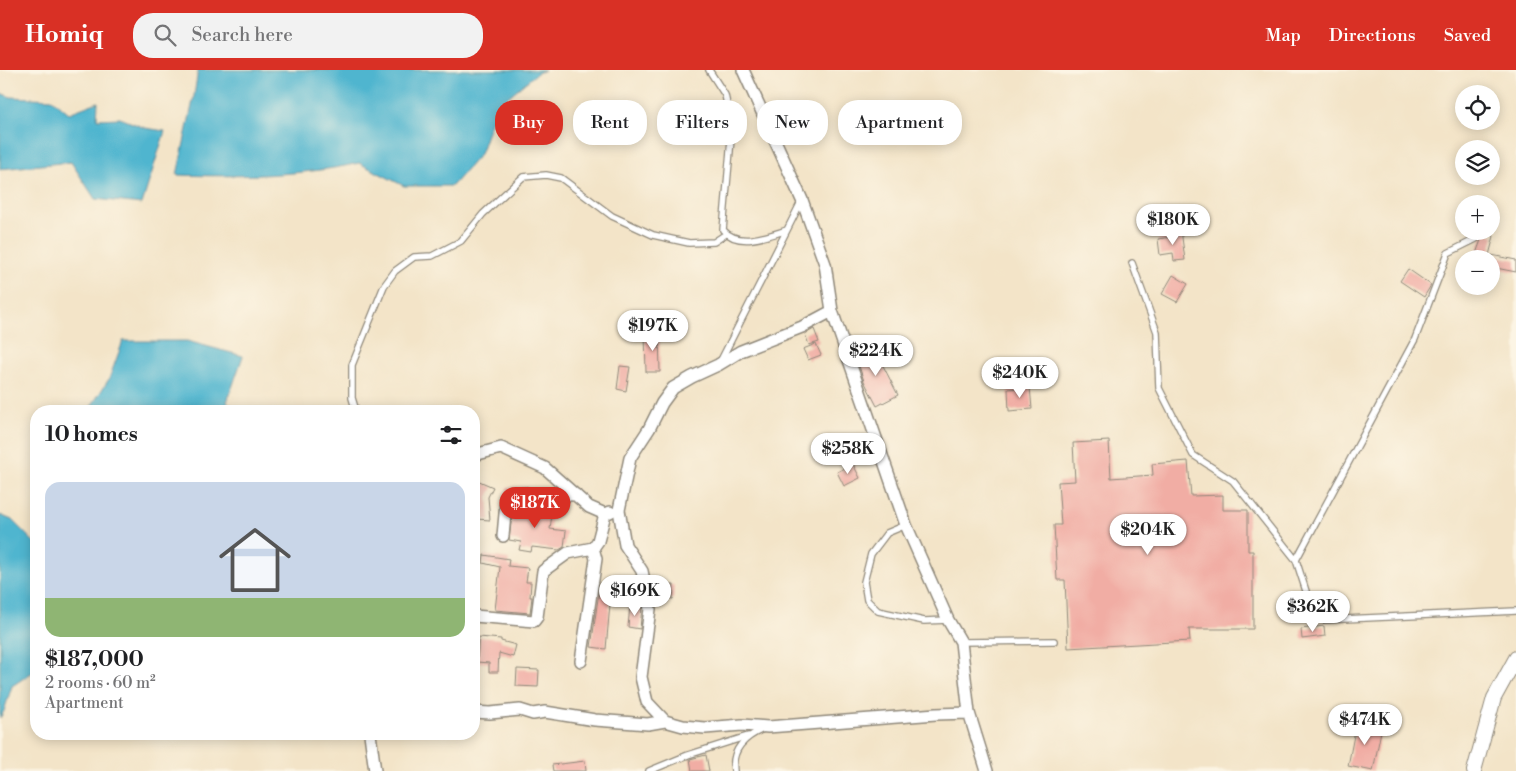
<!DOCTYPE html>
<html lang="en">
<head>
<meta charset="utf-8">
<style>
	body { margin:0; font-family:"Libre Bodoni",serif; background:#f2f2f2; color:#202124; height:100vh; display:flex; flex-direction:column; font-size:19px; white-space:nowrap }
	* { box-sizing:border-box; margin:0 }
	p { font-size:16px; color:#757577 }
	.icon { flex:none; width:28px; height:28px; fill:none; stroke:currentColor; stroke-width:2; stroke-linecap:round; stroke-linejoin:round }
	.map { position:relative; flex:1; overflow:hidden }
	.side { position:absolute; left:30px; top:335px; width:450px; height:335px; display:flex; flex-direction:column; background:#fff; border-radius:20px; box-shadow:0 2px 12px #0003 }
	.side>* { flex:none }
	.guide { position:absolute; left:495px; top:30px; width:475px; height:45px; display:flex; gap:10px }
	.fabs { position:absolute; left:1455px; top:15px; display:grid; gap:10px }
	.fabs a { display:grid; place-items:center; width:45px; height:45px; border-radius:50%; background:#fff; box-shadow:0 2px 12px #0003; font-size:25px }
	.price { position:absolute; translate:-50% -42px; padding:0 11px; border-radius:18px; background:#fff; color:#222; font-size:16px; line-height:32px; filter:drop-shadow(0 1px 2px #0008) }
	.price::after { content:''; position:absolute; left:50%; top:30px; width:15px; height:11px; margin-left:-8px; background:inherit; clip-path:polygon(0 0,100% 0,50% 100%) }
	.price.on { background:#d93025; color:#fff }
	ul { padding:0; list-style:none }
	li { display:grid; align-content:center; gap:10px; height:265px; padding:0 15px }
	li span { display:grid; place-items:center; height:155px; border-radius:15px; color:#555 }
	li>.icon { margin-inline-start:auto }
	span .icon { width:90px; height:90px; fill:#fffc; stroke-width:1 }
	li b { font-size:21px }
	h2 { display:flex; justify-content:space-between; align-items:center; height:60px; padding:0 15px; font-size:21px }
	.chip { padding:0 18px; border-radius:20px; background:#fff; box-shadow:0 2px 12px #0003; font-size:18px; line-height:45px }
	.chip.on { background:#d93025; color:#fff }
	header { display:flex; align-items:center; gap:30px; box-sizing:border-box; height:70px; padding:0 25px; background:#d93025; color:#fff }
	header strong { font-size:24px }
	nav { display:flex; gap:28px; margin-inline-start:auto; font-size:18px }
	.search { width:350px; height:45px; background:#f2f2f2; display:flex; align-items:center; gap:12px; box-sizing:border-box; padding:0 18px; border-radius:20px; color:#757577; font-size:19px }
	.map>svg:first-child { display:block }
</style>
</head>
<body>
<header>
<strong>Homiq</strong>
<div class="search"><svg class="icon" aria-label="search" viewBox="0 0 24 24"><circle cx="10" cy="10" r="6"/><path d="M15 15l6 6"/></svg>Search here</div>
<nav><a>Map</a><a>Directions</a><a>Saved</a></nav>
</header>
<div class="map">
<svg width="1516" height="701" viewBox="0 0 1516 701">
	<rect width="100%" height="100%" fill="#fcf5e5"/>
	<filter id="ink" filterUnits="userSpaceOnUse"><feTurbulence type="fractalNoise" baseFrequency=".02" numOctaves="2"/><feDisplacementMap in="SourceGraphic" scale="10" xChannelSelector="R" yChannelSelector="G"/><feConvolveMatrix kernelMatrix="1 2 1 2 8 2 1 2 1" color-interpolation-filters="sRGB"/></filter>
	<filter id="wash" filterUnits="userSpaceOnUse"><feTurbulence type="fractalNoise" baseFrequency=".0096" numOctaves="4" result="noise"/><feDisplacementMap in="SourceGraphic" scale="20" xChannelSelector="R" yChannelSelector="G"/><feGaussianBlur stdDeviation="1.12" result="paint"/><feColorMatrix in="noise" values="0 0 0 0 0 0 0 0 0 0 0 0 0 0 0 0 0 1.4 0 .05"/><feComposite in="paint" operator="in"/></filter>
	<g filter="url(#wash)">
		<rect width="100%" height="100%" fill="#f3e4c8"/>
		<path fill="#50b5cf" stroke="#3e707d" d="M 198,0 L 545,0 L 537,3 L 497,36 L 480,84 L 452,116 L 404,116 L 359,93 C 303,106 235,107 177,105 L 194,26 Z
			M 0,23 L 11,27 L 52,29 L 69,43 L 98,32 L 97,49 L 120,48 L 145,58 L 165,61 L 142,134 L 95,129 L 71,92 L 0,99 Z
			M 123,271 L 187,271 L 243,286 L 227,332 L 237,341 L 90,341 L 90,338 L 109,309 Z
			M 0,445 L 12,450 L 36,474 L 36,600 L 12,616 L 4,641 L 0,648 Z"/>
		<g id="blocks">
			<path fill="#f1ada4" d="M 1181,160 L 1185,190 L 1174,191 L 1173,183 L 1160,185 L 1158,169 L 1171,167 L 1171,161 Z
				M 1482,162 L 1494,166 L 1488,189 L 1474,189 L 1481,170 Z
				M 1491,185 L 1516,190 L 1516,202 L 1491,197 Z
				M 1408,199 L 1431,215 L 1424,227 L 1400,211 Z
				M 1173,205 L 1188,214 L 1177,232 L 1162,224 Z
				M 814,259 L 819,272 L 809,275 L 805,264 Z
				M 659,262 L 660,302 L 646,302 L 645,263 Z
				M 816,274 L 821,285 L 808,290 L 803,279 Z
				M 874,278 L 898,325 L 877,336 L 864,311 L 856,287 Z
				M 620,296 L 630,297 L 626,321 L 617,319 Z
				M 1030,317 L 1032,339 L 1009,341 L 1008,319 Z
				M 1109,371 L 1111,408 L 1153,405 L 1152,394 L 1188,391 L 1191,426 L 1223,425 L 1223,440 L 1248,440 L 1248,481 L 1253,481 L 1253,559 L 1189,559 L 1190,571 L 1068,578 L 1065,510 L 1057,510 L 1054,455 L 1061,455 L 1058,412 L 1075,411 L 1073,373 Z
				M 853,394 L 860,408 L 844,416 L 837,402 Z
				M 477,410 L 493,417 L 488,427 L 490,450 L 476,449 L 478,433 L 474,432 Z
				M 528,417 L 528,421 L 507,424 L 507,418 Z
				M 537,435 L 553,437 L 550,459 L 566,461 L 564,477 L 559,480 L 532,477 L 531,482 L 519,480 L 521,472 L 509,470 L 513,437 Z
				M 484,485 L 509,489 L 508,496 L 528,498 L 526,512 L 531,512 L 530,527 L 532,527 L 530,543 L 495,540 L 500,497 L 483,493 Z
				M 663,515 L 674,515 L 673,529 L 663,528 Z
				M 599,522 L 611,523 L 606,579 L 591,577 Z
				M 630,535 L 642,536 L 640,559 L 628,557 Z
				M 1324,556 L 1325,566 L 1302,569 L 1301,559 Z
				M 479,567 L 501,569 L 501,571 L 516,575 L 513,587 L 499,583 L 498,602 L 489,602 L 489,593 L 477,592 Z
				M 517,599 L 539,600 L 538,617 L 516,616 Z
				M 1357,650 L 1382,656 L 1373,701 L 1348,696 Z
				M 706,685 L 709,701 L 692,701 L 690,689 Z
				M 585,691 L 586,701 L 553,701 L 552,695 Z"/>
		</g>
	</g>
	<g filter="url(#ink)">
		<use href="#blocks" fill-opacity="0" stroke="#8f887a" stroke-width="1"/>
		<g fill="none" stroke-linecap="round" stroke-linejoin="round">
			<defs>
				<path id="service" d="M 709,0 L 725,25 L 732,58 L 723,160 C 739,178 767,166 787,160 L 801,132
					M 1132,193 L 1157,262 L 1159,318 L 1193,385 L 1233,411 L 1296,490 L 1314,546 L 1323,550 L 1516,541
					M 721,290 L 787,160
					M 356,341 L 352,328 L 352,295 L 384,216 L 395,201 L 414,187 L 432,186 L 461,171 L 483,144 L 523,107 L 546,105 L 561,108 L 612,146 L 653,165 L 689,173 L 714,172 L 726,164
					M 906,455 L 887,463 L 871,484 L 864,512 L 867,530 L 878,541 L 924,551 L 948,550
					M 1296,490 L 1415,269 L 1448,183 L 1476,169
					M 961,572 L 1054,571
					M 649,701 L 688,685 L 748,666
					M 734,701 C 731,679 745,667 763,659"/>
				<path id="minor" d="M 743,0 L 802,130 L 825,194 L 832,241 L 906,455 L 948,550 L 961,572 L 969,643 L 987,701
					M 832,241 L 802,257 L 741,281 L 718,295 L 692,307 L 673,318 L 662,333 L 649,359 L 630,388 L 619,440 L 625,475 L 642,501 L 650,539 L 641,607 L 647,632 L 665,651 L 683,656 L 705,658 L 742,655 L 768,657 L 936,644 L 969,643
					M 474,385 L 501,378 L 545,398 L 589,437 L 605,444 L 610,442
					M 503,466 L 506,433 L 511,430 L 536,428 L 544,424 L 576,425
					M 474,546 L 534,551 L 537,547 L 543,501 L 568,483 L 593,478 L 598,471 L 605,444
					M 581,591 L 596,489 L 593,478
					M 474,642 L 490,643 L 520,640 L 533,644 L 545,642 L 595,650 L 648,654 L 665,651
					M 370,664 L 375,701"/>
				<path id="tertiary" d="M 1474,701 L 1494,628 L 1516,588"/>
			</defs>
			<use href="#service" stroke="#8f887a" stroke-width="8"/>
			<use href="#minor" stroke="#8f887a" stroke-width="14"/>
			<use href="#tertiary" stroke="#8f887a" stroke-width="16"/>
			<use href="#service" stroke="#fff" stroke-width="5.5"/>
			<use href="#minor" stroke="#fff" stroke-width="11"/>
			<use href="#tertiary" stroke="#fff" stroke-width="14"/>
		</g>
	</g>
</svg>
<div class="fabs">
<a><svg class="icon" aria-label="locate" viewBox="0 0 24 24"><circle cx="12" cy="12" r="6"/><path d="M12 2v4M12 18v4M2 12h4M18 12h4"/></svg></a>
<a><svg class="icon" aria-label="layers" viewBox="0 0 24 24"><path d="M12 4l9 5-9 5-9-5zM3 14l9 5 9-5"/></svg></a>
<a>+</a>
<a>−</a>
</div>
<b class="price" style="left:1173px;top:176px">$180K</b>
<b class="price" style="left:653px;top:282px">$197K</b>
<b class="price" style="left:876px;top:307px">$224K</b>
<b class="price" style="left:1020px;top:329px">$240K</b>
<b class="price" style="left:848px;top:405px">$258K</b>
<b class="price on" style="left:535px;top:459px">$187K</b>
<b class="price" style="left:1148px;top:486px">$204K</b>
<b class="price" style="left:635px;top:547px">$169K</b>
<b class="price" style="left:1313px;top:563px">$362K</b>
<b class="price" style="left:1365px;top:676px">$474K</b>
<div class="guide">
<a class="chip on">Buy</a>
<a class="chip">Rent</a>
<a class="chip">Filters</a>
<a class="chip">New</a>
<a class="chip">Apartment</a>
</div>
<section class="side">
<h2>10 homes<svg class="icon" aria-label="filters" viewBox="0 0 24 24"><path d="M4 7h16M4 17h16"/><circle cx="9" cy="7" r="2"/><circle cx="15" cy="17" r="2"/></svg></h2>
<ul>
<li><span style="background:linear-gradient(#c9d6e8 75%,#8fb573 0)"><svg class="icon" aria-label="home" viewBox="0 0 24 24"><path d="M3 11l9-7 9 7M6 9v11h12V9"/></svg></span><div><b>$187,000</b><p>2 rooms · 60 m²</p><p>Apartment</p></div></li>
</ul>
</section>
</div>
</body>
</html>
